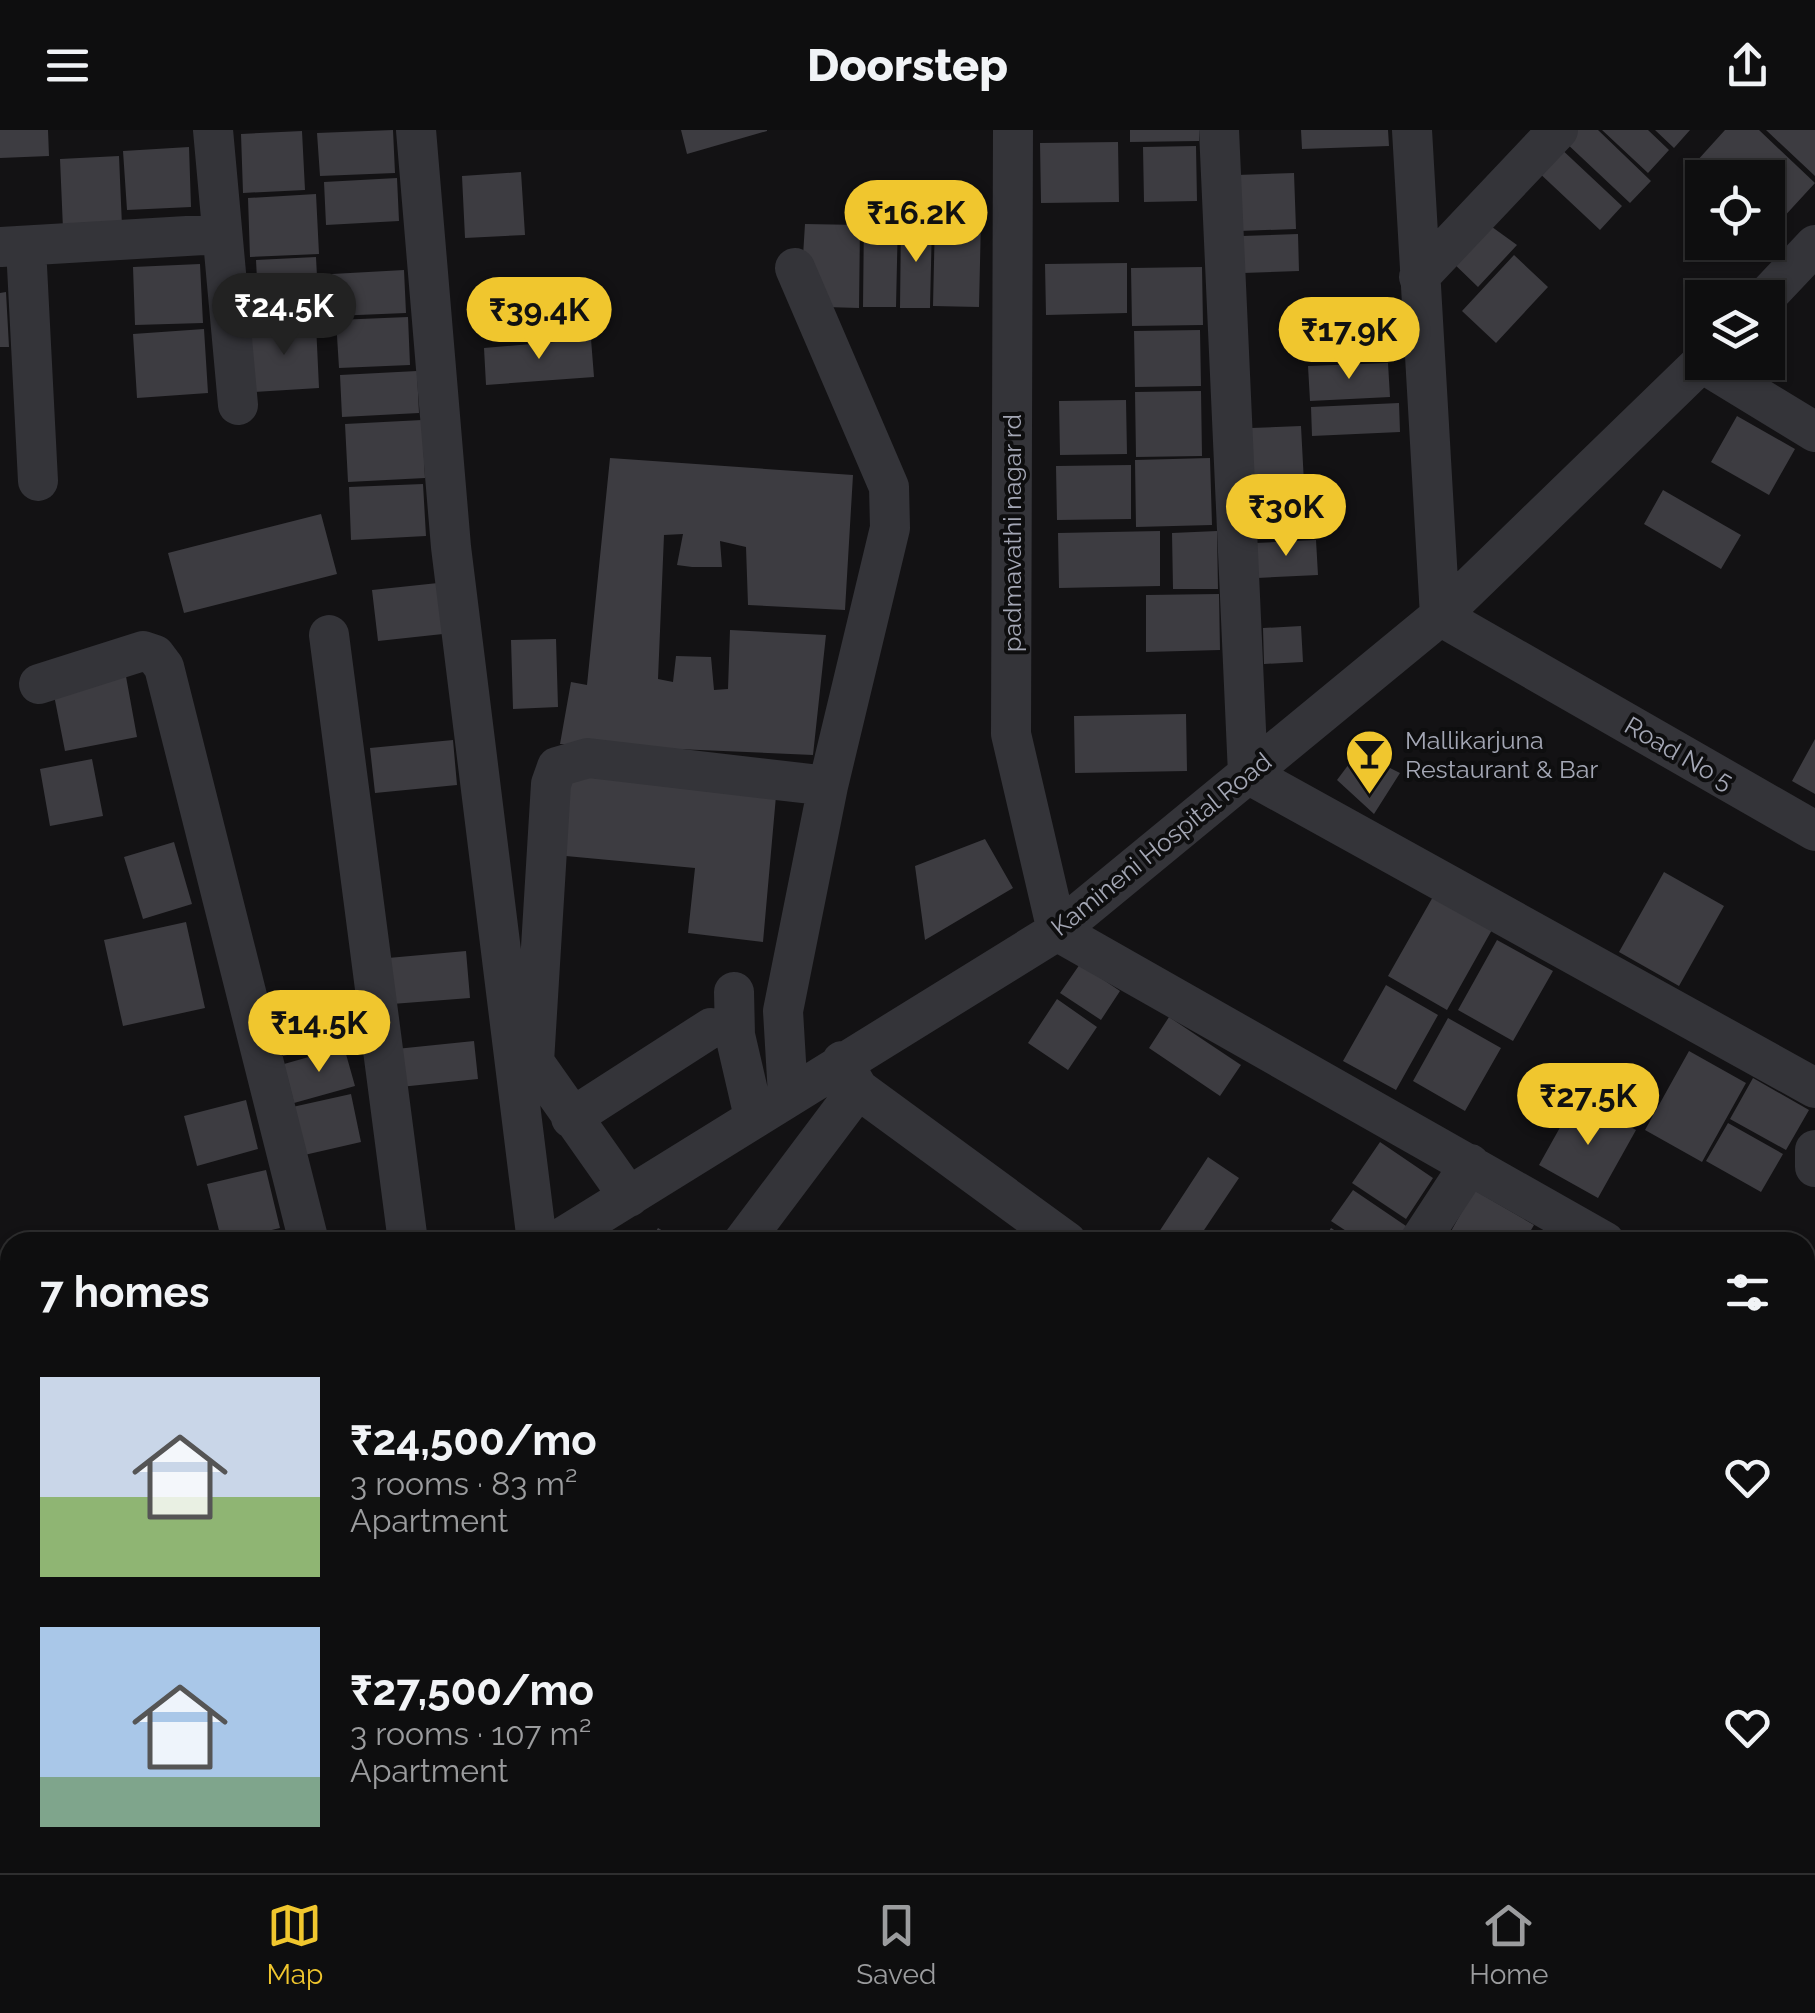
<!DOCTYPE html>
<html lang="en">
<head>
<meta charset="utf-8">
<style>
	body { margin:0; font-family:Raleway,sans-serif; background:#171718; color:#f1f3f6; height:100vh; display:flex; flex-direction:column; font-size:38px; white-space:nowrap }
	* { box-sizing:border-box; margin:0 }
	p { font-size:32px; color:#9b9c9e }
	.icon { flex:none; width:55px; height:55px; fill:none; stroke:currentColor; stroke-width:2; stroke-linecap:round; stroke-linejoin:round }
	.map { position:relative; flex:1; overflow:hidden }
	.sheet { position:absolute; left:0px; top:1102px; width:1815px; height:642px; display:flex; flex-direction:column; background:#0e0e0f; border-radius:30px 30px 0 0; box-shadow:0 2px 8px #0004,0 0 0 2px #2e2e2f }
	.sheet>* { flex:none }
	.fabs { position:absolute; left:1685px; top:30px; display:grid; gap:20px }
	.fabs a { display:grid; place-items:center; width:100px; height:100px; border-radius:0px; background:#0e0e0f; box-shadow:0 2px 8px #0004,0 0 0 2px #2e2e2f; font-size:50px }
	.price { position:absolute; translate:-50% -85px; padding:0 22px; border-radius:35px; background:#f0c62e; color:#111; font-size:32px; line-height:65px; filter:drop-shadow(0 2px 5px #0008) }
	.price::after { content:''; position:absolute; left:50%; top:60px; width:30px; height:22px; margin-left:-15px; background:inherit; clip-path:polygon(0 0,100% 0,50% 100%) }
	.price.active { background:#222; color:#fff }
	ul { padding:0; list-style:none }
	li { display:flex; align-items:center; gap:30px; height:250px; padding:0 40px }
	li span { display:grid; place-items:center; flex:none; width:280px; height:200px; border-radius:0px; color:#555 }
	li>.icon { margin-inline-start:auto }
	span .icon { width:120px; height:120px; fill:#fffc; stroke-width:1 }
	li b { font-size:42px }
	h2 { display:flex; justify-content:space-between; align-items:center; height:120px; padding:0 40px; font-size:42px }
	header { display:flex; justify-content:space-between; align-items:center; height:130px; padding:0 40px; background:#0e0e0f; font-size:45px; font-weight:800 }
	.menu { display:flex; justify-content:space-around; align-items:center; height:140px; border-top:2px solid #2e2e2f; background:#0e0e0f; font-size:28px; color:#9b9c9e }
	.menu a { display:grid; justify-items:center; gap:5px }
	.menu .active { color:#f0c62e }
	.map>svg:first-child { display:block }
</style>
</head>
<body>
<header><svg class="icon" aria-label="menu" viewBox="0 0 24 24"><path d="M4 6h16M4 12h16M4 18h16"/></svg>Doorstep<svg class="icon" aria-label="share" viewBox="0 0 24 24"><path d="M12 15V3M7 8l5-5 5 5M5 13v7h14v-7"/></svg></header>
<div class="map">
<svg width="1815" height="1743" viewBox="0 0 1815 1743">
	<rect width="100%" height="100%" fill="#131214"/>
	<path fill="#3d3c41" d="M 0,0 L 48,0 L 49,26 L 0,28 Z
		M 393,0 L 395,43 L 320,46 L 317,3 Z
		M 681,0 L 767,0 L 767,1 L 687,24 Z
		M 1130,0 L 1199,0 L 1199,11 L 1130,12 Z
		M 1301,0 L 1388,0 L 1389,16 L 1302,19 Z
		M 1574,0 L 1598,0 L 1651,51 L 1630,73 L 1564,11 Z
		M 1602,0 L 1648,0 L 1669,20 L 1648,43 Z
		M 1655,0 L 1690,0 L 1674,18 Z
		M 1725,0 L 1759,0 L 1815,53 L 1768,104 L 1768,48 L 1702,48 L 1702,59 L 1686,43 Z
		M 1766,0 L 1815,0 L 1815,46 Z
		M 302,1 L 305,60 L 243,63 L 241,4 Z
		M 1118,12 L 1119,72 L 1041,73 L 1040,13 Z
		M 1557,15 L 1622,76 L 1600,100 L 1535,39 Z
		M 1196,16 L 1197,71 L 1144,72 L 1143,17 Z
		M 189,17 L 191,77 L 127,80 L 123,21 Z
		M 119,26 L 122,96 L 63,99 L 60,29 Z
		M 521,42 L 525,105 L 465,108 L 462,46 Z
		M 1294,43 L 1296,99 L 1239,101 L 1237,45 Z
		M 397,48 L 399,91 L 326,95 L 324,52 Z
		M 316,64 L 319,124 L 250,127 L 248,68 Z
		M 864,87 L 898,88 L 896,177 L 863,177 Z
		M 935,88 L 981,89 L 979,177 L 933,176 Z
		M 1481,89 L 1517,115 L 1478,157 L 1447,127 Z
		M 901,92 L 932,93 L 930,178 L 900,178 Z
		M 805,94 L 860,95 L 859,178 L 826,177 L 803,126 Z
		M 1298,104 L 1299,141 L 1243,143 L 1242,106 Z
		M 1514,125 L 1548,157 L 1496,213 L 1462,181 Z
		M 316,127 L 319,186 L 259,189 L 256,130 Z
		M 1127,133 L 1127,183 L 1046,185 L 1045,134 Z
		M 200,134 L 203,193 L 135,195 L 133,137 Z
		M 1202,137 L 1203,195 L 1132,196 L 1131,138 Z
		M 404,140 L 406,183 L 334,186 L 332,144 Z
		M 6,162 L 9,217 L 0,217 L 0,163 Z
		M 408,187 L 410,235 L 339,238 L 336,190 Z
		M 316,194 L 319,258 L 252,262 L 249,198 Z
		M 204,199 L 208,263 L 137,268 L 133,204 Z
		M 1200,200 L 1201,256 L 1135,257 L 1134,201 Z
		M 591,209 L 594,247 L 486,255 L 484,218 Z
		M 1388,233 L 1390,267 L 1310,271 L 1308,236 Z
		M 417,241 L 419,283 L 342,287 L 340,245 Z
		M 1201,261 L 1202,326 L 1136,327 L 1135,262 Z
		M 1126,270 L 1127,324 L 1060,325 L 1059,271 Z
		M 1399,273 L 1400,302 L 1312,306 L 1311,277 Z
		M 1737,286 L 1795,319 L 1769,365 L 1711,332 Z
		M 422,290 L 425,348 L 348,352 L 345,294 Z
		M 1301,296 L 1304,353 L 1253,355 L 1251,298 Z
		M 610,328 L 853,345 L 845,480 L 748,475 L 746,417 L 720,411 L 722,437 L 692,437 L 677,435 L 683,404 L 664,405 L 658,549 L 673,552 L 676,526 L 711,527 L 714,560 L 728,559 L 730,500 L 826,505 L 813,625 L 560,614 L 571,552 L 587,555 Z
		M 1210,328 L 1212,395 L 1136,397 L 1135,330 Z
		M 1131,335 L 1131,389 L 1057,390 L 1056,336 Z
		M 423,354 L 426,406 L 351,410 L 349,357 Z
		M 1308,360 L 1310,404 L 1254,406 L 1252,362 Z
		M 1663,360 L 1741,405 L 1721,439 L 1644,394 Z
		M 321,384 L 337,444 L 184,483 L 168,423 Z
		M 1160,401 L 1160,456 L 1059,458 L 1058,403 Z
		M 1217,401 L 1218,459 L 1173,459 L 1172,403 Z
		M 1316,410 L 1318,445 L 1257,448 L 1255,413 Z
		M 438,453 L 443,504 L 378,511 L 372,460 Z
		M 1219,464 L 1220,520 L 1146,522 L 1146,465 Z
		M 1301,496 L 1303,532 L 1264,534 L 1263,498 Z
		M 556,509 L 558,577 L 513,579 L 511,510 Z
		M 125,541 L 137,607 L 65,621 L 52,555 Z
		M 1186,584 L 1187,641 L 1075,643 L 1074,586 Z
		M 1815,609 L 1815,664 L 1792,651 Z
		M 453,610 L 457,655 L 375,663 L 370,618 Z
		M 1358,622 L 1400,643 L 1374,684 L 1337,650 Z
		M 92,629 L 103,686 L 50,696 L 40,639 Z
		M 563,645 L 776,666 L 763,812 L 688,803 L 695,738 L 555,725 Z
		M 985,709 L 1013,758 L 925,810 L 915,736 Z
		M 174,712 L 192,774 L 143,789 L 124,727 Z
		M 1664,742 L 1724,776 L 1679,856 L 1619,822 Z
		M 1434,765 L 1493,798 L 1447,880 L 1388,846 Z
		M 186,792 L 205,878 L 123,896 L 104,810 Z
		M 1497,810 L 1553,841 L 1513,911 L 1458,880 Z
		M 466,821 L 470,868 L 392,874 L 388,828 Z
		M 1080,834 L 1120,861 L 1101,890 L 1060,863 Z
		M 1386,855 L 1438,885 L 1396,960 L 1343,931 Z
		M 337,864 L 347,911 L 283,926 L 273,880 Z
		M 1057,869 L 1097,897 L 1068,940 L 1028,913 Z
		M 1169,887 L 1241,935 L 1220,966 L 1149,918 Z
		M 1448,888 L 1501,918 L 1465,981 L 1413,951 Z
		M 474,911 L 478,949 L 400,957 L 396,919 Z
		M 344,917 L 355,956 L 294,973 L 284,934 Z
		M 1689,921 L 1746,953 L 1702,1032 L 1645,1000 Z
		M 1753,948 L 1809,980 L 1786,1020 L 1730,989 Z
		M 351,964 L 361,1012 L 300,1026 L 288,978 Z
		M 1577,967 L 1636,1000 L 1598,1068 L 1539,1035 Z
		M 246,970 L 258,1019 L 197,1036 L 184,986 Z
		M 1728,993 L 1783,1024 L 1761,1062 L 1706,1031 Z
		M 1380,1012 L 1433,1048 L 1406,1089 L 1352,1053 Z
		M 1208,1027 L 1239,1048 L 1196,1112 L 1161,1112 L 1155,1108 Z
		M 266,1040 L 280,1098 L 222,1112 L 207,1054 Z
		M 1353,1060 L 1409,1098 L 1400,1112 L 1363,1112 L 1331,1091 Z
		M 1474,1060 L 1534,1095 L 1524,1112 L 1445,1112 Z
		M 658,1098 L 681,1112 L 649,1112 Z
		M 1331,1098 L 1353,1112 L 1322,1112 Z
		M 0,1564 L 10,1570 L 10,1652 L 0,1668 Z
		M 62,1735 L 144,1735 L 139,1743 L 75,1743 Z
		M 236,1735 L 259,1735 L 272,1743 L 231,1743 Z
		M 273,1735 L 320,1735 L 315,1743 L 286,1743 Z
		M 644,1735 L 728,1735 L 723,1743 L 646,1743 L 641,1740 Z
		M 1012,1735 L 1065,1735 L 1060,1743 L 1007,1743 Z
		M 1072,1735 L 1113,1735 L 1119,1739 L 1116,1743 L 1067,1743 Z
		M 1170,1735 L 1238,1735 L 1255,1743 L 1166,1743 Z"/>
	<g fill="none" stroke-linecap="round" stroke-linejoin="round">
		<path stroke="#343439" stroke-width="40" d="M 213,0 L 238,275
			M 416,0 L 451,417 L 537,1112
			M 1013,0 L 1011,604 L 1057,801 L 1605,1112
			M 1219,0 L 1248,644 L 1815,958
			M 1412,0 L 1440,486 L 1815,701
			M 1,117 L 221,104
			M 26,117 L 38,351
			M 1419,147 L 1558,0
			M 1765,168 L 1815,115
			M 1702,233 L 1815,302
			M 329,505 L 408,1112
			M 39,554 L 143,521 L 155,525 L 164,537 L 309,1112
			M 734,862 L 735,905 L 754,987
			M 842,931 L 858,959 L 1067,1112
			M 788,965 L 783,881 L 828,656 L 890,398 L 889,357 L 795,138
			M 571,988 L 711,898
			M 1815,1020 L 1815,1037
			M 629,1067 L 534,932 L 551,654 L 557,637 L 588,628 L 828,656
			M 555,1112 L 1057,801 L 1440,486 L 1702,232
			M 743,1112 L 858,959
			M 1419,1112 L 1470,1034
			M 1805,1227 L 1815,1233
			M 0,1460 L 10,1454
			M 1805,1579 L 1815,1584
			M 0,1732 L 17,1743
			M 539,1735 L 552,1743
			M 1475,1735 L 1493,1743
			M 346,1743 L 351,1735
			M 1135,1743 L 1138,1735
			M 1743,1743 L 1746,1735"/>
	</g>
	<defs>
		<symbol id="bar-pin" viewBox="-11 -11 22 30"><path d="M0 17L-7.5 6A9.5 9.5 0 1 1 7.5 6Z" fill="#f0c62e" stroke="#0e0e0f"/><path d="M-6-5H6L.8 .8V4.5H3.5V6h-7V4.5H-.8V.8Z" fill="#111"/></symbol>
	</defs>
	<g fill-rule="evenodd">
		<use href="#bar-pin" x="1342" y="596" width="55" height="75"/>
	</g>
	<g text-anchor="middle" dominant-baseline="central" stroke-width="8" stroke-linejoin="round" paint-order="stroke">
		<g font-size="25" fill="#a4a7b5" stroke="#0e0e0f">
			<text transform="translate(1012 403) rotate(-90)">padmavathi nagar rd</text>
			<text transform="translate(1679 623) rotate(30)">Road No 5</text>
			<text transform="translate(1161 714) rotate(-39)">Kamineni Hospital Road</text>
		</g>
		<g font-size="25" fill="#a4a7b5" stroke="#0e0e0f" text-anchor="start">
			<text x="1405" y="610">Mallikarjuna<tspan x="1405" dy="29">Restaurant &amp; Bar</tspan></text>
		</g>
	</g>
</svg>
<div class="fabs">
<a><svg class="icon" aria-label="locate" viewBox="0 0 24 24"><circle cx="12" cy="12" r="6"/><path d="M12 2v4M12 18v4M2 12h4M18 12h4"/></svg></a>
<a><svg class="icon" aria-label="layers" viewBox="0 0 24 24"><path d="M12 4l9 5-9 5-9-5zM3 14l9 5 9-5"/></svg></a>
</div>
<b class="price" style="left:916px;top:135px">₹16.2K</b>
<b class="price active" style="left:284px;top:228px">₹24.5K</b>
<b class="price" style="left:539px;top:232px">₹39.4K</b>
<b class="price" style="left:1349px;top:252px">₹17.9K</b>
<b class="price" style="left:1286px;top:429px">₹30K</b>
<b class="price" style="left:319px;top:945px">₹14.5K</b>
<b class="price" style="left:1588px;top:1018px">₹27.5K</b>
<section class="sheet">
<h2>7 homes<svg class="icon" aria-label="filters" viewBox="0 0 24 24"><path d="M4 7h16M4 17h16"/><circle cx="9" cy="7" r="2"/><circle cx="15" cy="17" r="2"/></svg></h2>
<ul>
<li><span style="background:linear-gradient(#c9d6e8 60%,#8fb573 0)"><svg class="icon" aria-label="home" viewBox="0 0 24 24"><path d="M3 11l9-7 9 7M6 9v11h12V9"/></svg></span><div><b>₹24,500/mo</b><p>3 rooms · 83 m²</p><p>Apartment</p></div><svg class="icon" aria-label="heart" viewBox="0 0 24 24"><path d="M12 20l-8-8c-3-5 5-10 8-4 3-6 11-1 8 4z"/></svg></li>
<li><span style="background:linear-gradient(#a9c7e8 75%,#7fa58c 0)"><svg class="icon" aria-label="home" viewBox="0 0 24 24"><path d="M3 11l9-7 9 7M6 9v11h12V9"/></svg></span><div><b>₹27,500/mo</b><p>3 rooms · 107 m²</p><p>Apartment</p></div><svg class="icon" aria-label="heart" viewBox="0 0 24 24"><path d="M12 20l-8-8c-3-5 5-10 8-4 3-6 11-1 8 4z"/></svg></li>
</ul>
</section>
</div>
<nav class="menu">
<a class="active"><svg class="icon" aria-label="map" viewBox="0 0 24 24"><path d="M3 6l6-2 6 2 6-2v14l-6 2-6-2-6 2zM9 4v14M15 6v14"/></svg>Map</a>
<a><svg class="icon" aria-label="saved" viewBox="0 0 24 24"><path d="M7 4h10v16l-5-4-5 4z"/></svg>Saved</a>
<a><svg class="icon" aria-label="home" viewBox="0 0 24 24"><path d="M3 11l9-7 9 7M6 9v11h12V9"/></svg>Home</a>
</nav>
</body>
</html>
